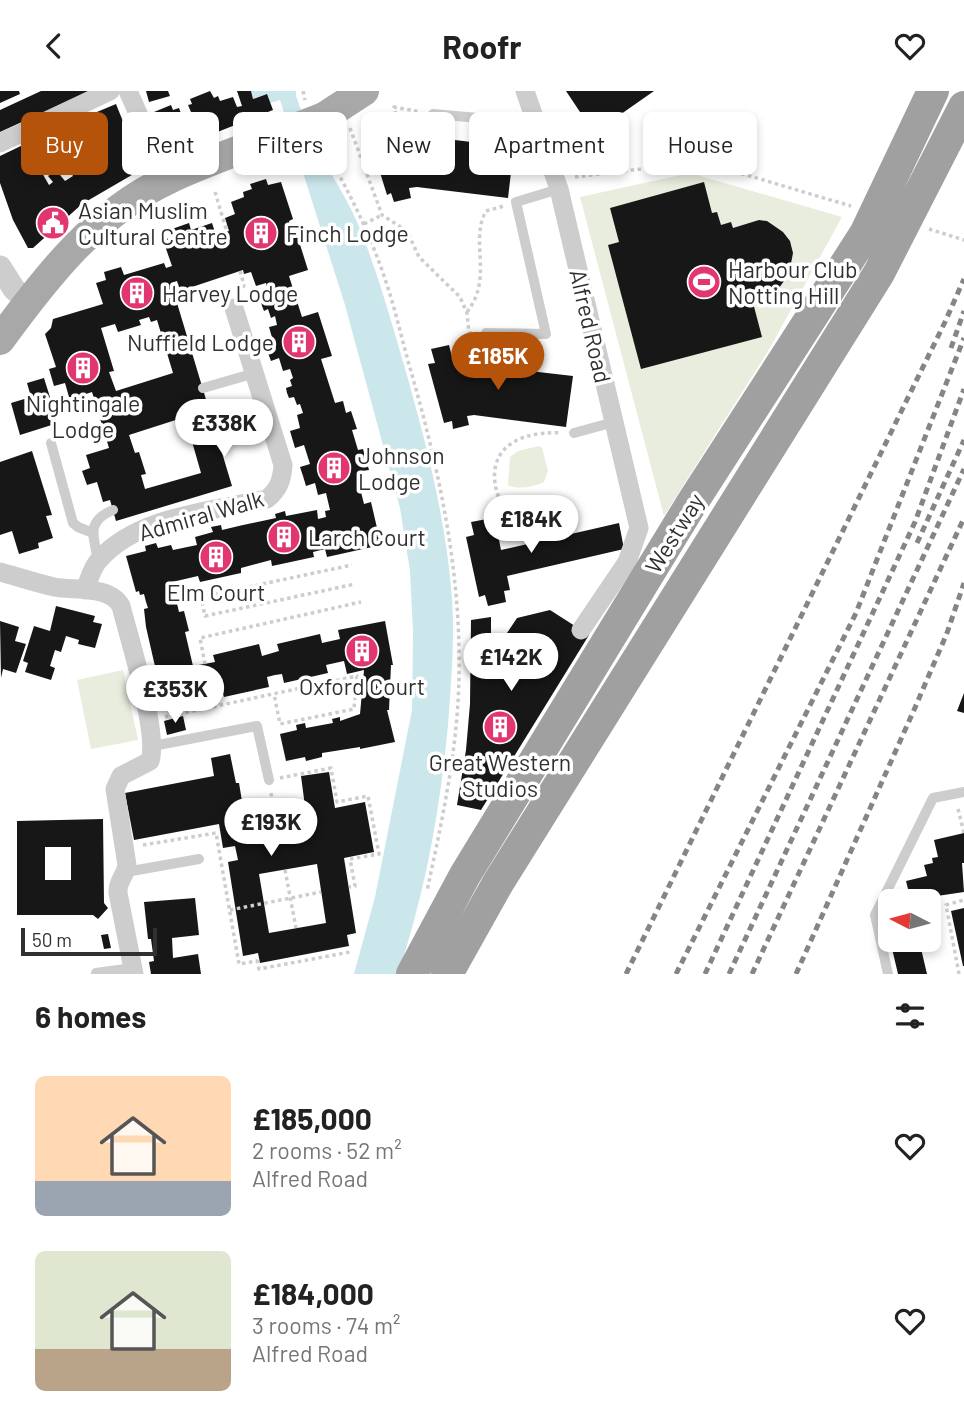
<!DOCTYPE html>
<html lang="en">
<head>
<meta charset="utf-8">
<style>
	body { margin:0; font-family:Barlow,sans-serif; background:#f2f2f2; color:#222; height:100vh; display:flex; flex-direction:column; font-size:26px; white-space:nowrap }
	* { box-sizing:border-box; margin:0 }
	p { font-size:23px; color:#767676 }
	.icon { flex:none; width:38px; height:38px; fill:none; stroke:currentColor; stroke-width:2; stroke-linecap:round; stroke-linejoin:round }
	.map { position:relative; height:883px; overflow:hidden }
	.panel { display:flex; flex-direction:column; background:#fff; flex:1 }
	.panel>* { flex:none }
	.banner { position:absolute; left:21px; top:21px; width:922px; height:63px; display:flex; gap:14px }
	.needle { width:46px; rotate:276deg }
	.controls { position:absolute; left:878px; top:798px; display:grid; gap:14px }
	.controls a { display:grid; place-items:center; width:63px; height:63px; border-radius:10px; background:#fff; box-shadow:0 4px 10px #0003; font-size:35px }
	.scale { position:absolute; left:21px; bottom:18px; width:136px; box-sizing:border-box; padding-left:7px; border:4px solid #303030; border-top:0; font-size:19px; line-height:24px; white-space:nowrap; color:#303030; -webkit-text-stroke:5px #fff; paint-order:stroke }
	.price { position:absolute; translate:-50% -60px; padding:0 16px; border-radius:24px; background:#fff; color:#222; font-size:23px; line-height:46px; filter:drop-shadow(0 2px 4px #0008) }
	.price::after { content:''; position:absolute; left:50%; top:42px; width:21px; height:16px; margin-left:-10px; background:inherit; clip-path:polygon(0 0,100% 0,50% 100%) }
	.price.active { background:#b45309; color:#fff }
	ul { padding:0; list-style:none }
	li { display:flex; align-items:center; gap:21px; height:175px; padding:0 35px }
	li span { display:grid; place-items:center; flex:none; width:196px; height:140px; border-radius:10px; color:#555 }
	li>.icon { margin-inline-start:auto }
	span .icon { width:84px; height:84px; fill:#fffc; stroke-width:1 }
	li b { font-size:30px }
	h2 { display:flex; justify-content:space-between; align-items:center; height:84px; padding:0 35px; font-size:30px }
	.pill { padding:0 24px; border-radius:10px; background:#fff; box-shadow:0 4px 10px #0003; font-size:24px; line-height:63px }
	.pill.active { background:#b45309; color:#fff }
	header { display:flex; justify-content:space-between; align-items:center; height:91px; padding:0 35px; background:#fff; font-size:32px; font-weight:700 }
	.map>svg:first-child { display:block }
</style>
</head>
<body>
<header><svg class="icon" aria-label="back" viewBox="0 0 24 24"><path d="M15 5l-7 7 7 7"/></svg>Roofr<svg class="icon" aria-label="heart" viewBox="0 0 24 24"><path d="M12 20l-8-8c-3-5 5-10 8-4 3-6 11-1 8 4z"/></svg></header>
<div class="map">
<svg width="964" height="883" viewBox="0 0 964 883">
	<rect width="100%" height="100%" fill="#fff"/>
	<path fill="#e9edde" d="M 702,29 L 733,75 L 706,68 L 666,69 L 658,59 Z
		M 690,82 L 842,126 L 770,257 L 664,425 L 580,106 Z
		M 539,355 L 542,357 L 548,380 L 544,391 C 533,396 519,399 508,394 L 510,366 L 518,360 Z
		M 123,579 L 138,649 L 91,658 L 77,589 Z"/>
	<path fill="#cbe7ec" d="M 251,0 L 296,0 L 296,5 C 302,21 307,39 315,54 C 331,84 350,111 362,143 C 379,186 391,230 404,274 C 426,351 446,428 452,507 C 455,549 451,592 448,634 C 440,720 425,802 398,883 L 354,883 L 375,806 L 412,619 L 413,541 L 410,480 L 400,417 L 345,214 L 280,9 L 270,12 L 266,3 L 253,8 Z"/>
	<path fill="#171717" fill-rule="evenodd" d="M 0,0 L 19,0 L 20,3 L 0,12 Z
		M 41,0 L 90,0 L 0,41 L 0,19 Z
		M 146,0 L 168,0 L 170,5 L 149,11 Z
		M 210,0 L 214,7 L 218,5 L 220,10 L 233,6 L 237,16 L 242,15 L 237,0 L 251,0 L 253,8 L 267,3 L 273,19 L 172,59 L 168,57 L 154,21 L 171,14 L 173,19 L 179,17 L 182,25 L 191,21 L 188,14 L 192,13 L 190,8 Z
		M 566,0 L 654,0 L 594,42 Z
		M 116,13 L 140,73 L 137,81 L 82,113 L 33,157 L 28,157 L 13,129 L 0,92 L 0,65 L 75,29 L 83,47 L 75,50 L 73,47 L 62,53 L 68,65 L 41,80 L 49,94 L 53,91 L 48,85 L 56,79 L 65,90 L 73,85 L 69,78 L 76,74 L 84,69 L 88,74 L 104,64 L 98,52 L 96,53 L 85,26 Z
		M 389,21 L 394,39 L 403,36 L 410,59 L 427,61 L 429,46 L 514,56 L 508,107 L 417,96 L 409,97 L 411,107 L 394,111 L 391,102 L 387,104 L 369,46 L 376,43 L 372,30 Z
		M 266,88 L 268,94 L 281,91 L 293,128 L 289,130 L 293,145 L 297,144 L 308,179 L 289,185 L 302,226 L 318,221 L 332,265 L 321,268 L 335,312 L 343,310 L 346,322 L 351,320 L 357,338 L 352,339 L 358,359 L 363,358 L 369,379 L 362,380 L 365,391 L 359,393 L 364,413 L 371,411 L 381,454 L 327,466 L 325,458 L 313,461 L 314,466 L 272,475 L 271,469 L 252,474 L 241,477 L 241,482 L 200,491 L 198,485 L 172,491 L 179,521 L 184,520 L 189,540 L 185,541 L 193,575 L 215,571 L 213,564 L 259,553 L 262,565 L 279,560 L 277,553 L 320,543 L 322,552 L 340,548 L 338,539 L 385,530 L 393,574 L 391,574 L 389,619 L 387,619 L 395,651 L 360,658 L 360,656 L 322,662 L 322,666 L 306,670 L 305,666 L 286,670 L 280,643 L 297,639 L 296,634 L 305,632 L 306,637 L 333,632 L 332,628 L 340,626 L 340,630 L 360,623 L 364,579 L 347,583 L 344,570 L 326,574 L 328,582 L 284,592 L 282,583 L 275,584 L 267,586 L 269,596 L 224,606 L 221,595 L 205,598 L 208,610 L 165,619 L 146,536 L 144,518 L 148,517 L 146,511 L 144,503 L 140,504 L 139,500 L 136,501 L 126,465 L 146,460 L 145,455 L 156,452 L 158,457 L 171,454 L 173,459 L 197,454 L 195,446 L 213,441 L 211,436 L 221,434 L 222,439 L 243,434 L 276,427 L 275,423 L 285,420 L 286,425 L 317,419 L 318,428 L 326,426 L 325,420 L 330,419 L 326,402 L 318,404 L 315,392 L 306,395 L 303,385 L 300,376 L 310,373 L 304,354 L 295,357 L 290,340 L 300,337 L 297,324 L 303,322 L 300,313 L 297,314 L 294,306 L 289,307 L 287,302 L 286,297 L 292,295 L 290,289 L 293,287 L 290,278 L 283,280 L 279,267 L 271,270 L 268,262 L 266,253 L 273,250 L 269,236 L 277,234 L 275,225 L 271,227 L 268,218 L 264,220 L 262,215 L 261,210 L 266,209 L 264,202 L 268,200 L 266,192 L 256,195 L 251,181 L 244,183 L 243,179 L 180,200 L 177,190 L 171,192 L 232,395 L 116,430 L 110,409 L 103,411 L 97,391 L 87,394 L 82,380 L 90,377 L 86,364 L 109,357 L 92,301 L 74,307 L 69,306 L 65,292 L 54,295 L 49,278 L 56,276 L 45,243 L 51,237 L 53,228 L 103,213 L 96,192 L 106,189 L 104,181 L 121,176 L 124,184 L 164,172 L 166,177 L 172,175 L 163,149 L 175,145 L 172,138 L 189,132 L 191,139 L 212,132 L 216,144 L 229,140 L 225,127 L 235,123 L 231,111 L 244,106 L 243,101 L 252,98 L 250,93 ZM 149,226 L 151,231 L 157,229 L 173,282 L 116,300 L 109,281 L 114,280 L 101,237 L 115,233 L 118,241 L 141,234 L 139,229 ZM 185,326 L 201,382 L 145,398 L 141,384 L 146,383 L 139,361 L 135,362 L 129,344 Z
		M 704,91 L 712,122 L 717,121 L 721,134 L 731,131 L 733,137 L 759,129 L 767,130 L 783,141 L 790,150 L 793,162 L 789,183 L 779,197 L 752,208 L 762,246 L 641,278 L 608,154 L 619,151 L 610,117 Z
		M 449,254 L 452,266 L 461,264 L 462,272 L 573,285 L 566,336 L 474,324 L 467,325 L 469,334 L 453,338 L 452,330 L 444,332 L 428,273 L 435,272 L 431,258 Z
		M 44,287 L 58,332 L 20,344 L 11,312 L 31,306 L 27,292 Z
		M 32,360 L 52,424 L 46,425 L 53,447 L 38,452 L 39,457 L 19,463 L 12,440 L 0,444 L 0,371 Z
		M 487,428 L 490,441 L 497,439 L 501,459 L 619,432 L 624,458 L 507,485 L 510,499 L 504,500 L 506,511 L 488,515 L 485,504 L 479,506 L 466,446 L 474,444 L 471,431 Z
		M 56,515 L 95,525 L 93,531 L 102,533 L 95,557 L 78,553 L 79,549 L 66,545 L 61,561 L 55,559 L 50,575 L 55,577 L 51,589 L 25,581 L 28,572 L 23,570 L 34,535 L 50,540 Z
		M 550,519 L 589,544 L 481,719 L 457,714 L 466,659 L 470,613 L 471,529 L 491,526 L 491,559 L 495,560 L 517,527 Z
		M 0,530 L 19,536 L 15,550 L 26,553 L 16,582 L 3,578 L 1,587 Z
		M 964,602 L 964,622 L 957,620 Z
		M 183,625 L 186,639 L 167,644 L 164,630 Z
		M 230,663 L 236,692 L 239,692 L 243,716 L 240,716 L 242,727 L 247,726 L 248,732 L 306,723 L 301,685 L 329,681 L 335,717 L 365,711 L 374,761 L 344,767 L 356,842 L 347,844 L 349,855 L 260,872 L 258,862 L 243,865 L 228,771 L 238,769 L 235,755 L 223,757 L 219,733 L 134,749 L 125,702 L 214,685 L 211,667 ZM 317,773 L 326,832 L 269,842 L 259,783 Z
		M 103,728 L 104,812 L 108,817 L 98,828 L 93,824 L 17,824 L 17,730 ZM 45,756 L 71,756 L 71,789 L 45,789 Z
		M 964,742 L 964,772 L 962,772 L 964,801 L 937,805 L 939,814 L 929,816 L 929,810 L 911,810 L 906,790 L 927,785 L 924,774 L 933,772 L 932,767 L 938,766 L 934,749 Z
		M 195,807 L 199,844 L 172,847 L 173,867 L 198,863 L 201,883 L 151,883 L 149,871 L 154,870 L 151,848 L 148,848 L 144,811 Z
		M 964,817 L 964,875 L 963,875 L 951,820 Z
		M 108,843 L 111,857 L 104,858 L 101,844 Z
		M 890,849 L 919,849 L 927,883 L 898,883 Z"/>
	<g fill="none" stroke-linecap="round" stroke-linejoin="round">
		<path stroke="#cdcdcd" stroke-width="3.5" stroke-dasharray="3.5 3.5" stroke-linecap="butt" d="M 303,0 L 305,9
			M 350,37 L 382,124 L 407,140 L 419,166 L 460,206 L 467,222 L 469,242 L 475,242
			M 399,37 L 394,16 L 421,21
			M 320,50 C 347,96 371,144 387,194 C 396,221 402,249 410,277 C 439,378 461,479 459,585 C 458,657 442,730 427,800
			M 575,86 L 674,74 L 716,75 L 851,115
			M 215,101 L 227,141
			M 364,133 L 382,124
			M 929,138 L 964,149
			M 240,180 L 244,194 L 241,201
			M 467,221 C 494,186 469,151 486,120 L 504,115
			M 524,414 L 504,419 C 478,367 508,339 562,342
			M 176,506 L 200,501 L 205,525 L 355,493
			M 201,506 L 352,474
			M 205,573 L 200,547 L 361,511
			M 210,597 L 214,615
			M 165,626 L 357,585 L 354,618 L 280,633 L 274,603
			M 280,687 L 331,677 L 337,711 L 368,705 L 379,763 L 350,768 L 355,795 L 349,796
			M 271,702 L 276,728
			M 958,718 L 964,742
			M 143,754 L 216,742 L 239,873 L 257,870 L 259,878 L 350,861
			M 285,779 L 296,837
			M 230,819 L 321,801
			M 959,883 L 946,814 L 964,809"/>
		<path stroke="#cdcdcd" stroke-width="10" d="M 433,23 L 537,32
			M 486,242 L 546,243 L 516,111 L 559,98
			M 203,297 L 255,282
			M 574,342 L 614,331
			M 51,352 L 73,432 L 78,436 L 93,442
			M 98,470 C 94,445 85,431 113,419
			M 153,655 L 257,635 L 269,689
			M 126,781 L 199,768
			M 96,882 L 133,877
			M 888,883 L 875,824 L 933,707 L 964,701"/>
		<path stroke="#cdcdcd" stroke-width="19" d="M 128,0 L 167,88
			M 525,0 L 559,98 L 639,437 L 627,471 L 581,539
			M 0,52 L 110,0
			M 0,481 C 18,486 36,492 54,496 C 73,500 110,494 121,515 C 129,547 159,642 150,670 L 121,685 L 115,698 L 127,774 C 125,786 117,790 118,802 L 134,883
			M 85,499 C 89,489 92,476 99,469 C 137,425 213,420 267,408 C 279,398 282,389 283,374 L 234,217"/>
		<path stroke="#cdcdcd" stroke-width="23" d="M 0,176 L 14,198 L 28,210"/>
		<path stroke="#a8a8a8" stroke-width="30" d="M 324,26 L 364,0
			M 0,249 C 46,186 95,122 169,88 C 204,71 242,59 278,44"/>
		<path stroke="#a0a0a0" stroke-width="32" d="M 412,883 L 465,784 L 690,415 L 865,143 L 933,0
			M 447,883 L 498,792 L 879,182 L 964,16"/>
		<path stroke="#858585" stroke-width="5" stroke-dasharray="7 5" stroke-linecap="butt" d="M 951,257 L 964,220
			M 917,452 L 964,349
			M 626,883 L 945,231 L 964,188
			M 676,883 L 856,522 L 964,247
			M 705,883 L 915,431 L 964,298
			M 729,883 L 964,378
			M 752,883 L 964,427
			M 796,883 L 914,619 L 947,542 L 964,492"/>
		<path stroke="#a8a8a8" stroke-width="30" d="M 278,44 L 324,26"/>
	</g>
	<defs>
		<symbol id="civic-disc" viewBox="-11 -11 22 22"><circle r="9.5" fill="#e2376e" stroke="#fff"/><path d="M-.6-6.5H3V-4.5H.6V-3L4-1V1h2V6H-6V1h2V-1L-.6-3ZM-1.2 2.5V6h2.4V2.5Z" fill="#fff"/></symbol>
		<symbol id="building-disc" viewBox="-11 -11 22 22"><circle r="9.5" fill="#e2376e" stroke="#fff"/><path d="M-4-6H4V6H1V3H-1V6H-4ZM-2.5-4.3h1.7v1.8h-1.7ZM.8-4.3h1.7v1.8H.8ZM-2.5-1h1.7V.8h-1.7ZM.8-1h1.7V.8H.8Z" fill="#fff"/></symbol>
		<symbol id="stadium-disc" viewBox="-11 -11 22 22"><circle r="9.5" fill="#e2376e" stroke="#fff"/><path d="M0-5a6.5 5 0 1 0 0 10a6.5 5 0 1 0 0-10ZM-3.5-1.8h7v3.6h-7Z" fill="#fff"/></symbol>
	</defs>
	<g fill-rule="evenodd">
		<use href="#civic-disc" x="34" y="113" width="38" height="38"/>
		<use href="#building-disc" x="242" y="123" width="38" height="38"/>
		<use href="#stadium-disc" x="685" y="172" width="38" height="38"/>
		<use href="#building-disc" x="118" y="183" width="38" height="38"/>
		<use href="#building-disc" x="280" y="232" width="38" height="38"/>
		<use href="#building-disc" x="64" y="258" width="38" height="38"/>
		<use href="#building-disc" x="315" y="358" width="38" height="38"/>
		<use href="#building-disc" x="265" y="427" width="38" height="38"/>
		<use href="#building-disc" x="197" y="447" width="38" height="38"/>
		<use href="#building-disc" x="343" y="541" width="38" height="38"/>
		<use href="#building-disc" x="481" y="617" width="38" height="38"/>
	</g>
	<g text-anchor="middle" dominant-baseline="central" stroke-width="7" stroke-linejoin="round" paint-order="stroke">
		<g font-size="23" fill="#303030" stroke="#fff" text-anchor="start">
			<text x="78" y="119">Asian Muslim<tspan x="78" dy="26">Cultural Centre</tspan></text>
			<text x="286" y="142">Finch Lodge</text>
			<text x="728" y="178">Harbour Club<tspan x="728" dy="26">Notting Hill</tspan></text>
			<text x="162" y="202">Harvey Lodge</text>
			<text x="274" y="251" text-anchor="end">Nuffield Lodge</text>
			<text x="83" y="312" text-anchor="middle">Nightingale<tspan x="83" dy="26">Lodge</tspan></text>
			<text x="358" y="364">Johnson<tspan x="358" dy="26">Lodge</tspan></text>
			<text x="308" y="446">Larch Court</text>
			<text x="216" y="501" text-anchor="middle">Elm Court</text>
			<text x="362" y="595" text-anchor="middle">Oxford Court</text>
			<text x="500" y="671" text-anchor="middle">Great Western<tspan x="500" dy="26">Studios</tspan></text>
		</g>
		<g font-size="23" fill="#303030" stroke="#fff">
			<text transform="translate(591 235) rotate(77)">Alfred Road</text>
			<text transform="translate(201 424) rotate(-16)">Admiral Walk</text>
			<text transform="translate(674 442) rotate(-58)">Westway</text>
		</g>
	</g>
</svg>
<div class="controls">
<a><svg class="needle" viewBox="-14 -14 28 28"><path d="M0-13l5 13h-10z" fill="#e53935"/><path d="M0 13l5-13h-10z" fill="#767676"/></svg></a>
</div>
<div class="scale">50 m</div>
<b class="price active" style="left:498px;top:301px">£185K</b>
<b class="price" style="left:224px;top:368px">£338K</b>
<b class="price" style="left:531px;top:464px">£184K</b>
<b class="price" style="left:511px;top:602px">£142K</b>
<b class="price" style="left:175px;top:634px">£353K</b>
<b class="price" style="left:271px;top:767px">£193K</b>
<div class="banner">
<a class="pill active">Buy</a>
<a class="pill">Rent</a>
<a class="pill">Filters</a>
<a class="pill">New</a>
<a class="pill">Apartment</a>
<a class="pill">House</a>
</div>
</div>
<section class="panel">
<h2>6 homes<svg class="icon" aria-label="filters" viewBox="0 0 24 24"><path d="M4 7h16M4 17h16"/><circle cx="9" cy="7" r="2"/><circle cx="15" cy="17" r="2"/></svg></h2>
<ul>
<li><span style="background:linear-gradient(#ffd9b3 75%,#9aa5b1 0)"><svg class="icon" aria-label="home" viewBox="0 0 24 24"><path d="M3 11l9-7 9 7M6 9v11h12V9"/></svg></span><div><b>£185,000</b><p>2 rooms · 52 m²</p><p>Alfred Road</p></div><svg class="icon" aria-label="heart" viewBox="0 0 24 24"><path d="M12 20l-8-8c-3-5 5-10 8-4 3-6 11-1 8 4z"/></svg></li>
<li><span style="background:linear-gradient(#dfe7d0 70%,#b9a48a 0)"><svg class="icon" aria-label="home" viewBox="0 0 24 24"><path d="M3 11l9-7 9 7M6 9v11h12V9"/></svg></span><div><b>£184,000</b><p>3 rooms · 74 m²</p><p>Alfred Road</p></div><svg class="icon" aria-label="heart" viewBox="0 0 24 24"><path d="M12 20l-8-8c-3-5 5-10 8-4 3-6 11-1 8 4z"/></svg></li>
</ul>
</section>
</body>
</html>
